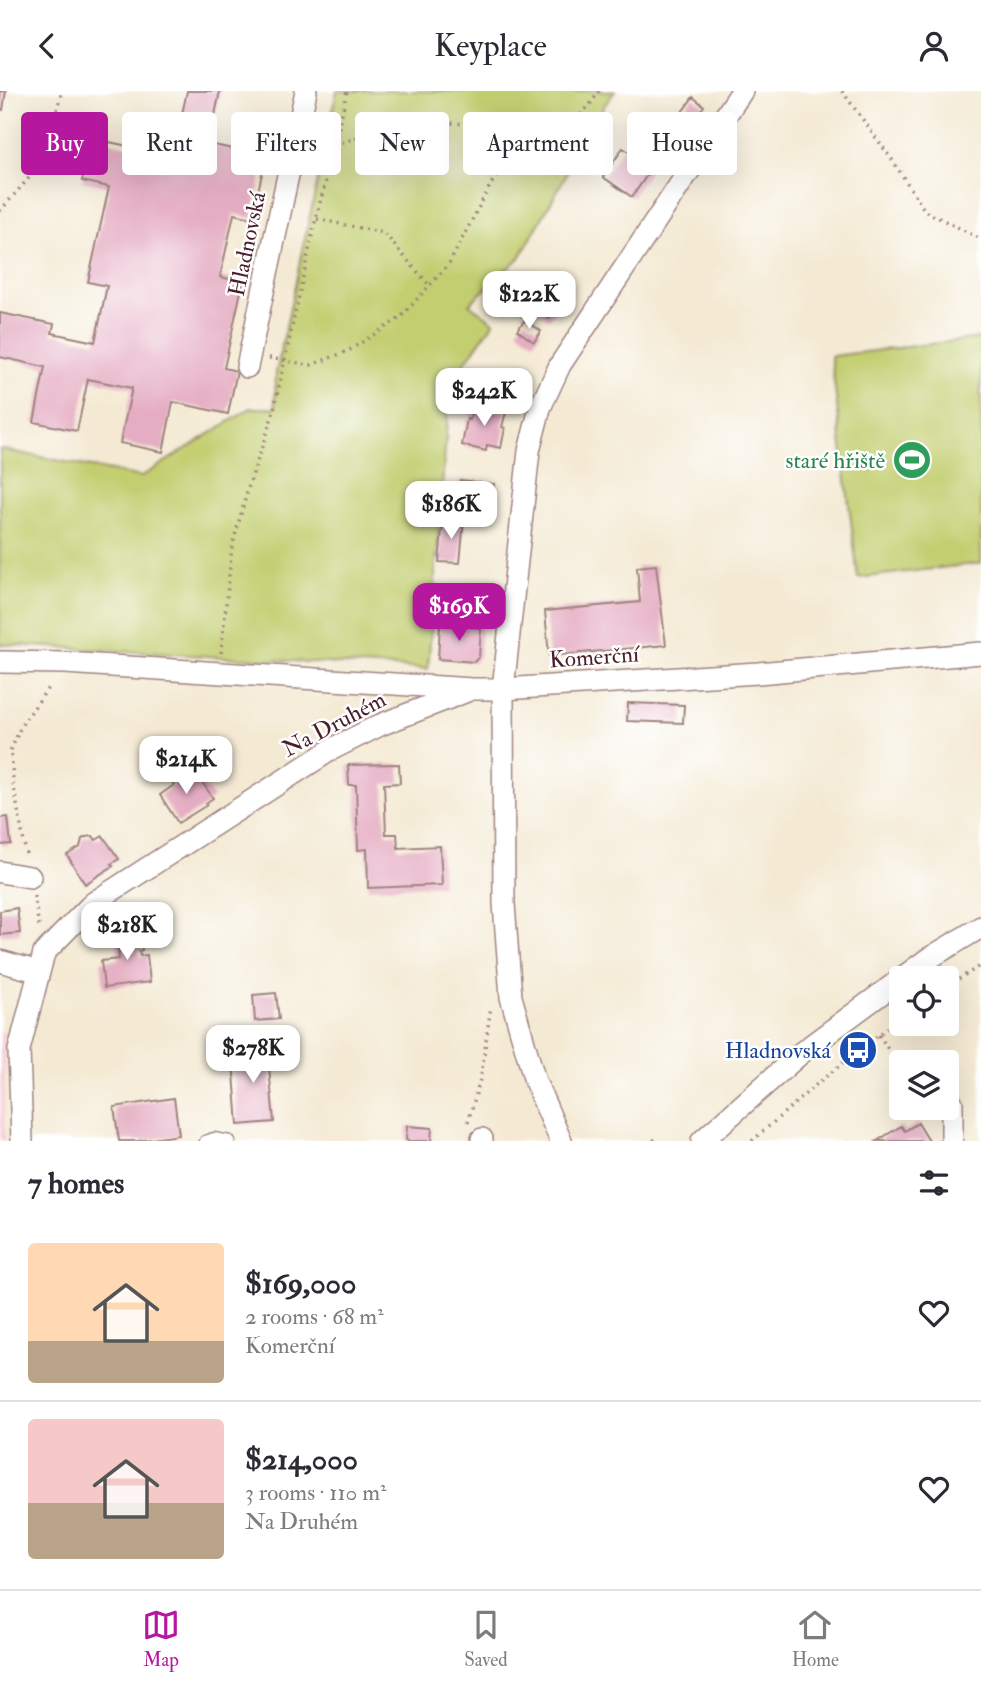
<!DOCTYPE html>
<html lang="en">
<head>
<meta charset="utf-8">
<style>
	body { margin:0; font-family:"IM FELL Double Pica",serif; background:#f7f7f7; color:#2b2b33; height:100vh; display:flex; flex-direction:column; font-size:26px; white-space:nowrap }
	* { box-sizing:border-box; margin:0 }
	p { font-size:23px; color:#7c7c81 }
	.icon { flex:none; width:38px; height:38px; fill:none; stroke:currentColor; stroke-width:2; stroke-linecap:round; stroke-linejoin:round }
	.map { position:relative; height:1050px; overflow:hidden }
	.details { display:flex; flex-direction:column; background:#fff; flex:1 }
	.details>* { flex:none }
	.top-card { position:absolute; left:21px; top:21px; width:940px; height:63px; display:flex; gap:14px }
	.fabs { position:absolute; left:889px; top:875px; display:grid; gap:14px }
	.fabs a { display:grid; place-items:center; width:70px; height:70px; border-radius:7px; background:#fff; box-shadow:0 7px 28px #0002; font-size:35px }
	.price { position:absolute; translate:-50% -60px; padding:0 16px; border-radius:14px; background:#fff; color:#222; font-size:23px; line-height:46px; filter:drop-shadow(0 2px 4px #0008) }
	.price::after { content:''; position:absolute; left:50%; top:42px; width:21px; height:16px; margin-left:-10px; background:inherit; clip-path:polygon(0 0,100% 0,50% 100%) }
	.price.selected { background:#b5179e; color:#fff }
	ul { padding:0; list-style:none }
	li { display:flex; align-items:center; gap:21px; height:175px; padding:0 28px }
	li+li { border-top:2px solid #e1e1e2 }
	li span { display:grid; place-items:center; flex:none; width:196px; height:140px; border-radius:7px; color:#555 }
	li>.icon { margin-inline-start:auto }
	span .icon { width:84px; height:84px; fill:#fffc; stroke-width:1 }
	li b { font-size:30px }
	h2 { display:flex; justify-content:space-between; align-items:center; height:84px; padding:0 28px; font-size:30px }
	.tag { padding:0 24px; border-radius:7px; background:#fff; box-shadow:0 7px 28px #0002; font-size:24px; line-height:63px }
	.tag.selected { background:#b5179e; color:#fff }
	header { display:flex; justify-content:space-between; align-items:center; height:91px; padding:0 28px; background:#fff; font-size:32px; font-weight:600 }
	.tab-bar { display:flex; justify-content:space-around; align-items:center; height:98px; border-top:2px solid #e1e1e2; background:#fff; font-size:19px; color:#7c7c81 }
	.tab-bar a { display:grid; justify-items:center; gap:4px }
	.tab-bar .selected { color:#b5179e }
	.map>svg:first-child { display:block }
</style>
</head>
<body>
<header><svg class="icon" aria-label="back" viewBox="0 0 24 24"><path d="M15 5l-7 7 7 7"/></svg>Keyplace<svg class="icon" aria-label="person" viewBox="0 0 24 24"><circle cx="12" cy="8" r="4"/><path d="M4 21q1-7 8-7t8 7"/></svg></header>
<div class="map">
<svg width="981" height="1050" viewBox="0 0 981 1050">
	<rect width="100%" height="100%" fill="#fff"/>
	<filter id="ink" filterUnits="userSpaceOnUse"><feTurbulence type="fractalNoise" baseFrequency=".0143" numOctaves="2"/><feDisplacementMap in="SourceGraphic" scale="14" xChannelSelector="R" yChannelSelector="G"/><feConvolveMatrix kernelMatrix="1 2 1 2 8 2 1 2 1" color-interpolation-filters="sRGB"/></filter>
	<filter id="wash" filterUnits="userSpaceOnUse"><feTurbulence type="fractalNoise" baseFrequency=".00686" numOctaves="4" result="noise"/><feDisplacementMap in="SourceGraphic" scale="28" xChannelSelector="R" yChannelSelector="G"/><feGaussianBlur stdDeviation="1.57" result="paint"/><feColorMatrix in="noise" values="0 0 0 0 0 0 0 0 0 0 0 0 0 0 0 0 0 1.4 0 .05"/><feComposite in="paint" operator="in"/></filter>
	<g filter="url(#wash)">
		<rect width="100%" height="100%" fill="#f4ead4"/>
		<path fill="#f6cfd7" d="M 5,941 L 5,1050 L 0,1050 L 0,942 Z"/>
		<path fill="#c2ce70" stroke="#86764e" stroke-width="2" d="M 337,0 L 615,0 L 604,15 L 521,165 L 469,213 L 494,231 L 450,292 L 428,578 L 0,553 L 0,358 L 141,386 L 251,317 L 275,317 L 276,282 Z
			M 981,247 L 981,472 L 858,487 L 831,265 Z"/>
		<g id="blocks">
			<path fill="#e5adc3" d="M 0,0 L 6,0 L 3,19 L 0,18 Z
				M 187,0 L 220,0 L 209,53 L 266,65 L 252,127 L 234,123 L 220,186 L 243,191 L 224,277 L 237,280 L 228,323 L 173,311 L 163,361 L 120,352 L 132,297 L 88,288 L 77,340 L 34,331 L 45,276 L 0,266 L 0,222 L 54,233 L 52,242 L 95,251 L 107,195 L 88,191 L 109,96 L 82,90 L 91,47 L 173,65 Z
				M 693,6 L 704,15 L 677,51 L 666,43 Z
				M 654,49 L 669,59 L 661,70 L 646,59 Z
				M 623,57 L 644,71 L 647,67 L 655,72 L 632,106 L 603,86 Z
				M 539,184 L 557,196 L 556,199 L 568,208 L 562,217 L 559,215 L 549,228 L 521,209 Z
				M 525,229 L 541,240 L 534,251 L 517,239 Z
				M 473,313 L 506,321 L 502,336 L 505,337 L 501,357 L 487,354 L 486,360 L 462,354 L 467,328 L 470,329 Z
				M 460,389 L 494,393 L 490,423 L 479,422 L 479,428 L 456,425 Z
				M 443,427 L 464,429 L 460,472 L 439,471 Z
				M 656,474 L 666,554 L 549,565 L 545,520 L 640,511 L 637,476 Z
				M 440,534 L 481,537 L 479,566 L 474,571 L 438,568 Z
				M 628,612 L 684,614 L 683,632 L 627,630 Z
				M 399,673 L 400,692 L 384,693 L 386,743 L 397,743 L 398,757 L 440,755 L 442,794 L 368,797 L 367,758 L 358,759 L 356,694 L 349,694 L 348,674 Z
				M 178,681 L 183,682 L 185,681 L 190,688 L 197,684 L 213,707 L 206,712 L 207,714 L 178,732 L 160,704 L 174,694 L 171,690 L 174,689 L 174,684 Z
				M 8,726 L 11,753 L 0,754 L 0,727 Z
				M 93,745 L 96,749 L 103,745 L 119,768 L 111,773 L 113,775 L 85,793 L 67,764 L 80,756 L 82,748 L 86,746 Z
				M 17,817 L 20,842 L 0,844 L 0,820 Z
				M 139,836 L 142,859 L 139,860 L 140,865 L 147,864 L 150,891 L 104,897 L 101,870 L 119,868 L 116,839 Z
				M 276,902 L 279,928 L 255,930 L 253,904 Z
				M 267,954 L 274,1031 L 238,1034 L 232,957 Z
				M 174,1007 L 179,1044 L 138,1050 L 119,1050 L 114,1016 Z
				M 918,1032 L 929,1050 L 877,1050 L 901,1035 L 905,1040 Z
				M 407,1035 L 432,1037 L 431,1050 L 408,1050 L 406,1049 Z"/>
		</g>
	</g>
	<g filter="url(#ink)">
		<use href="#blocks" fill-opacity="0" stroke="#9f8480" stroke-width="2"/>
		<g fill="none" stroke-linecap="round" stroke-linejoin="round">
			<defs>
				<path id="lane" d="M 205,1050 L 214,1047 L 230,1050"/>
				<path id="street" d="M 247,276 L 306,0
					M 0,571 L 65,572 L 472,598 L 503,598 L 758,582 L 981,562
					M 0,781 L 30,786
					M 0,870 L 39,881
					M 902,887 L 928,868 L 981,836
					M 22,1050 L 19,959 L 44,862 L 93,812 L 332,658 L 380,634 L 467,600
					M 482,1050 L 482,1048
					M 561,1050 L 535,990 L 511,906 L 504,813 L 503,598 L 529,360 L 540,317 L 560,274 L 742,0
					M 702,1050 L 801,962 L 901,888
					M 952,1050 L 952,1012"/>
			</defs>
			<use href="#lane" stroke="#9f8480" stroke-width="13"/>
			<use href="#street" stroke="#9f8480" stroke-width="24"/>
			<path stroke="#9f8480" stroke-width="3.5" stroke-dasharray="2 5" stroke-linecap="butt" d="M 842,0 L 893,70 L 925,120 L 981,148
				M 315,49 L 335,54 L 360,46 L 431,31 L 543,37 L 575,30 L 592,11 L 599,0
				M 0,120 L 43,71 L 62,0
				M 317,128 L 384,142 L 429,194
				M 269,267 L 311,274 L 348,260 L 400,227 L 449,173 L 491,93 L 530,37
				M 221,562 L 232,456 L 249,394 L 273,323 L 316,127 L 335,54 L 347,0
				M 26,763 L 13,691 L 11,659 L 21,635 L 50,594
				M 34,805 L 39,835
				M 947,896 L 981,874
				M 879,944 L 901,978
				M 468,1031 L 481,985 L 491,915
				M 653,1048 L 655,1050
				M 752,1050 L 818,992 L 901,926"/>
			<use href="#lane" stroke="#fff" stroke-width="10"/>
			<use href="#street" stroke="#fff" stroke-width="21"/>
		</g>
	</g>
	<defs>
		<symbol id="stadium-disc" viewBox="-11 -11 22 22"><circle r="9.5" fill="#2e9e5b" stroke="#fff"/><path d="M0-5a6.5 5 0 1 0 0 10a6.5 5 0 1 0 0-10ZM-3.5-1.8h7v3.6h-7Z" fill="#fff"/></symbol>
		<symbol id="bus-disc" viewBox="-11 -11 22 22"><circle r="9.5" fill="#1a4fb4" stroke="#fff"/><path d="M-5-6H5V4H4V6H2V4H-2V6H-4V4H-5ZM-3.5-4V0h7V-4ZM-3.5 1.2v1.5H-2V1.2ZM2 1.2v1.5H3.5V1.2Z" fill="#fff"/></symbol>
	</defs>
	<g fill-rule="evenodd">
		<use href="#stadium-disc" x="890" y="347" width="44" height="44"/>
		<use href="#bus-disc" x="836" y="937" width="44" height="44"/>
	</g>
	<g text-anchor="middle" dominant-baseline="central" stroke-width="5" stroke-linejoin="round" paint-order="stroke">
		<g font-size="23" fill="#4a1f2b" stroke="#fff">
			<text transform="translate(247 153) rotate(-78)">Hladnovská</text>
			<text transform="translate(594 566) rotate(-4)">Komerční</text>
			<text transform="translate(334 633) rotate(-28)">Na Druhém</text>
		</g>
		<g font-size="23" fill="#27864d" stroke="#fff" text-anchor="end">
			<text x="885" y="369">staré hřiště</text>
		</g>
		<g font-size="23" fill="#164399" stroke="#fff" text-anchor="end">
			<text x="831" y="959">Hladnovská</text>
		</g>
	</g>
</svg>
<div class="fabs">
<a><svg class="icon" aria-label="locate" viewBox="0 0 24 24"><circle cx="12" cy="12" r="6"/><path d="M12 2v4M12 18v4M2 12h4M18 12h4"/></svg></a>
<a><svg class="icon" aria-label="layers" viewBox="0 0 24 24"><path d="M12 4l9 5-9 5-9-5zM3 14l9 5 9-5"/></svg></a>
</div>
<b class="price" style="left:529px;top:240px">$122K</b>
<b class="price" style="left:484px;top:337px">$242K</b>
<b class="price" style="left:451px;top:450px">$186K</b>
<b class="price selected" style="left:459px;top:552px">$169K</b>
<b class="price" style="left:186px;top:705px">$214K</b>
<b class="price" style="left:127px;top:871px">$218K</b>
<b class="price" style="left:253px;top:994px">$278K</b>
<div class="top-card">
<a class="tag selected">Buy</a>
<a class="tag">Rent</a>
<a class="tag">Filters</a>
<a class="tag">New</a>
<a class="tag">Apartment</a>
<a class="tag">House</a>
</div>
</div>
<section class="details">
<h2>7 homes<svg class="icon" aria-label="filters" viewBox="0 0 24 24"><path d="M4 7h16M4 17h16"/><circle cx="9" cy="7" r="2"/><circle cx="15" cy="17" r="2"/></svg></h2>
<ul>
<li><span style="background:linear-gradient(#ffd9b3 70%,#b9a48a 0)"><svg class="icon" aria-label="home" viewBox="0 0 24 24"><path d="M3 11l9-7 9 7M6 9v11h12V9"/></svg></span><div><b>$169,000</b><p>2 rooms · 68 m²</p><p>Komerční</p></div><svg class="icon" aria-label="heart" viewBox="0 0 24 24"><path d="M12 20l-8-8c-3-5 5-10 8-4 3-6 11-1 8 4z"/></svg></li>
<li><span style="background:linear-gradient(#f6c9c9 60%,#b9a48a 0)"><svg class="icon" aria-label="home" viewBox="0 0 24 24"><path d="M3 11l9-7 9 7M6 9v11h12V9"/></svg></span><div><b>$214,000</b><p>3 rooms · 110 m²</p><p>Na Druhém</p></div><svg class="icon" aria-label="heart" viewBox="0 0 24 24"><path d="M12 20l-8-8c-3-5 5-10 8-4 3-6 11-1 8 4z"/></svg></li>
</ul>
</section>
<nav class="tab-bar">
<a class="selected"><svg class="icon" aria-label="map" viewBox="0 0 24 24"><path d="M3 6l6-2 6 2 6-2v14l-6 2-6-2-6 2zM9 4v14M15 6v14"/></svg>Map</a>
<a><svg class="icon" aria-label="saved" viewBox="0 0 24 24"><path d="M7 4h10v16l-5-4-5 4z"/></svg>Saved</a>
<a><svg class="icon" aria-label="home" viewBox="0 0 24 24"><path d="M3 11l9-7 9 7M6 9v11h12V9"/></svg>Home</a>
</nav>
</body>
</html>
